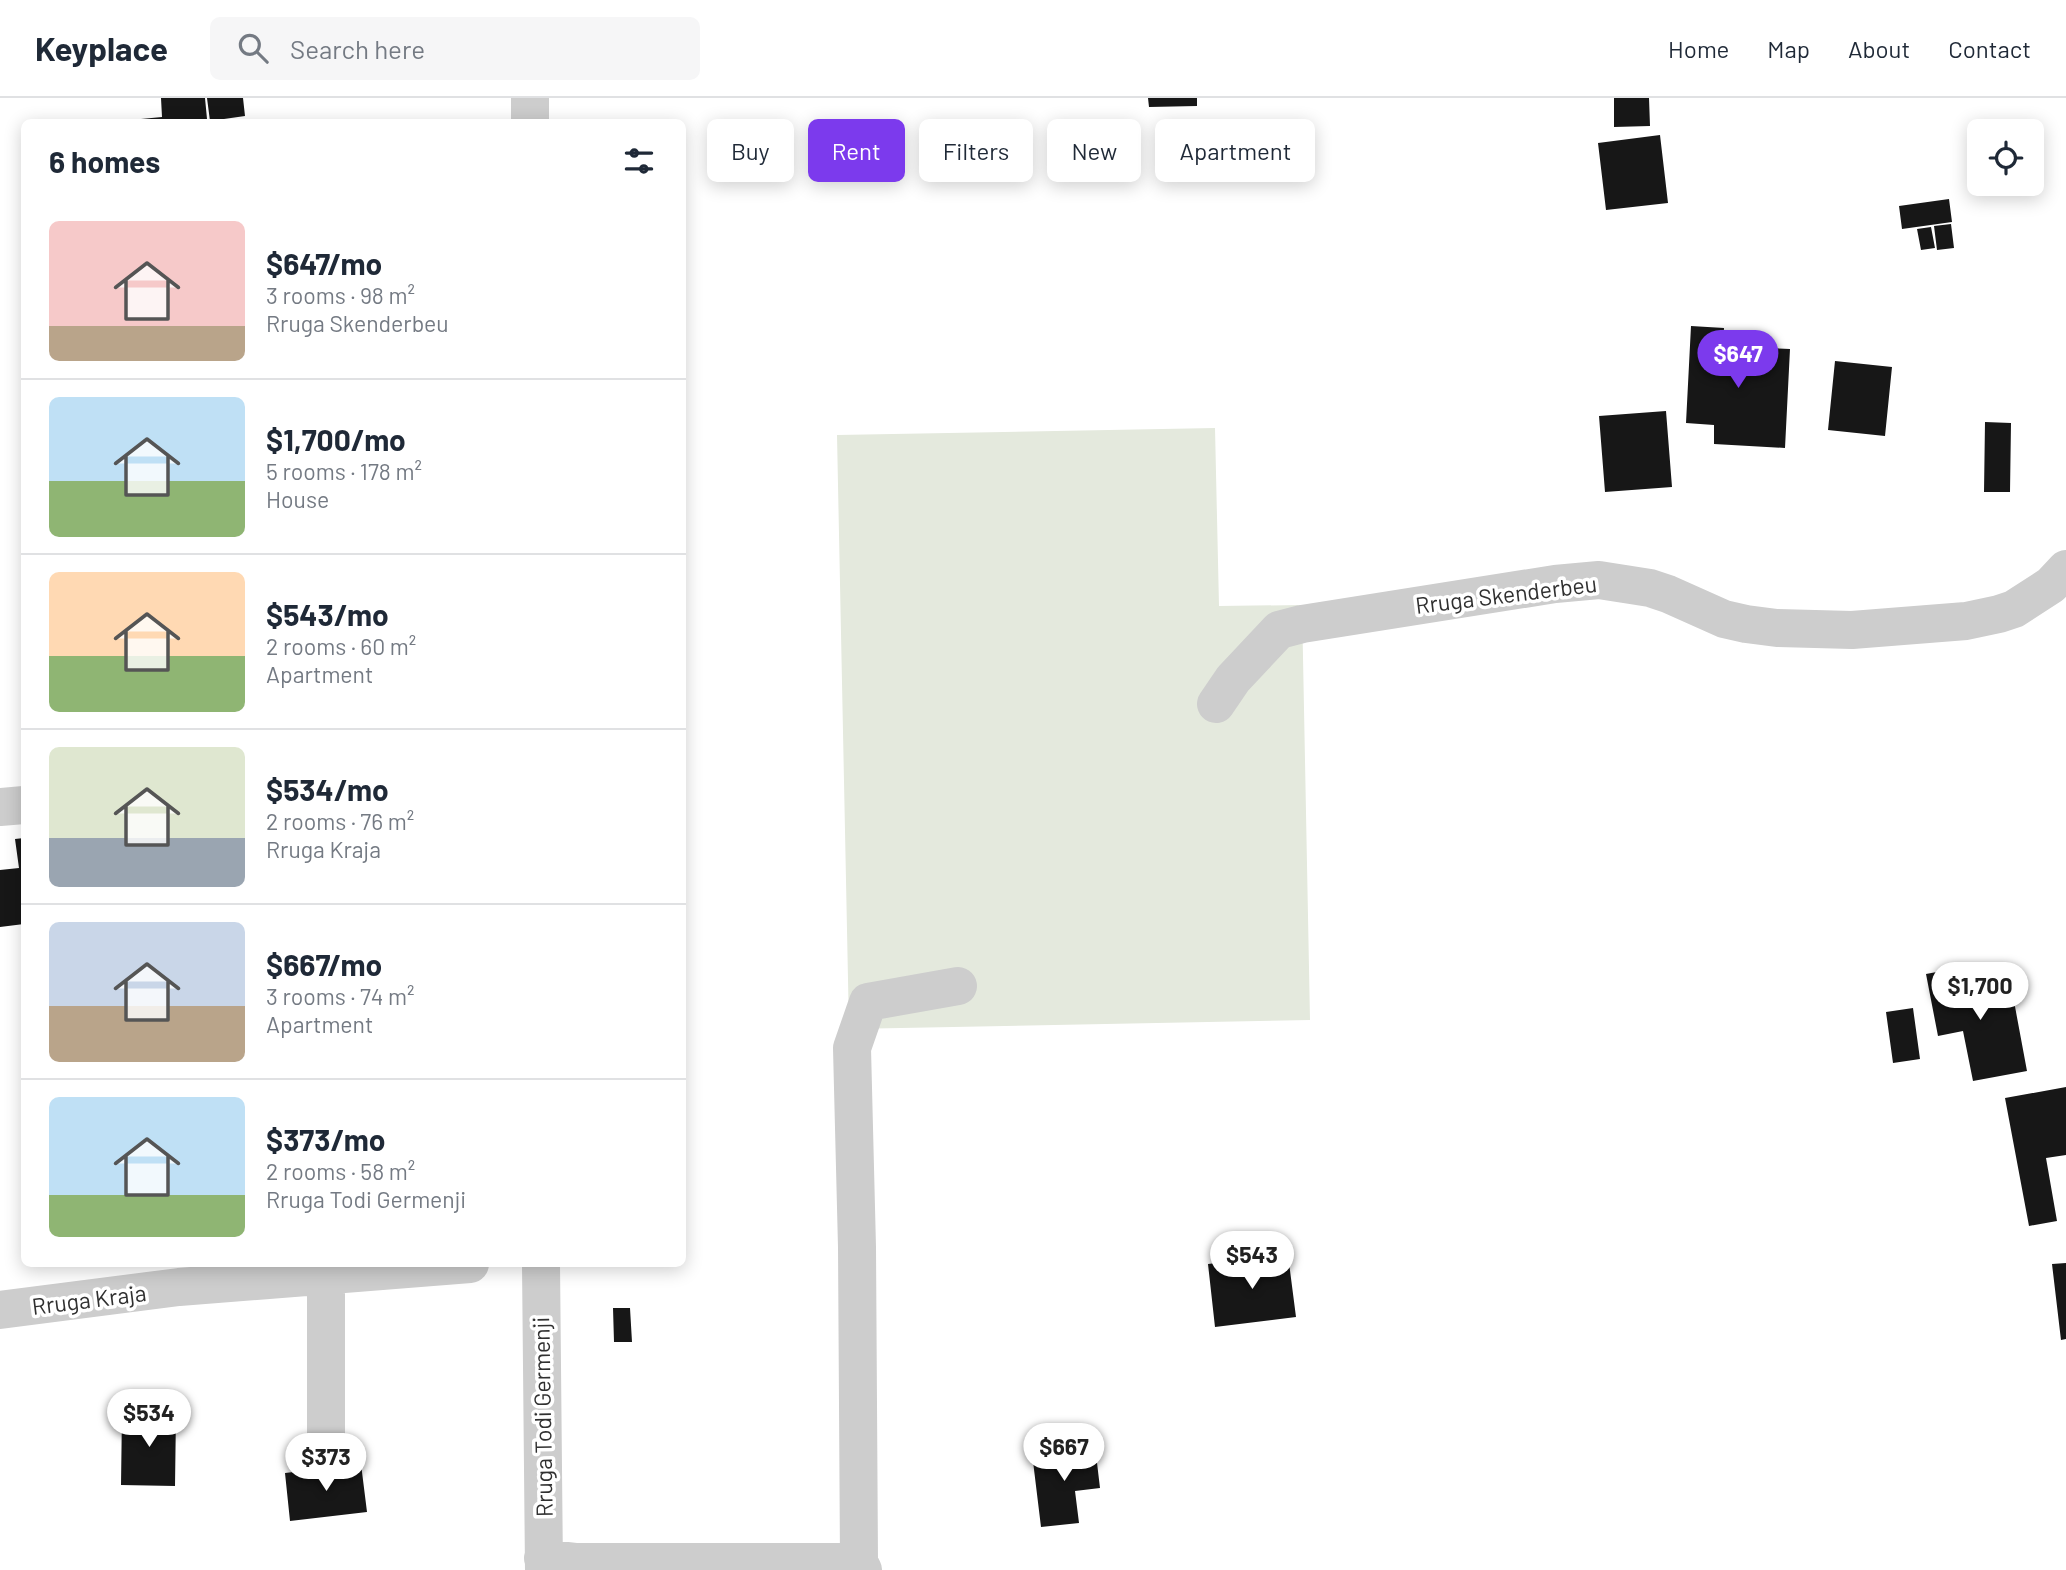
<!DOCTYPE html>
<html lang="en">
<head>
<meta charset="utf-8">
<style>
	body { margin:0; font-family:Barlow,sans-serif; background:#f6f6f7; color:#1f2937; height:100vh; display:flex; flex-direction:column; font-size:26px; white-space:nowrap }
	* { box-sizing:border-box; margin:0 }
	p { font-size:23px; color:#747a83 }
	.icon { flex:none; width:38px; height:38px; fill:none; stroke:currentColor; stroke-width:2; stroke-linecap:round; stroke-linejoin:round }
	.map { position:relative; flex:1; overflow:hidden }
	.sheet { position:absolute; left:21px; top:21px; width:665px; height:1148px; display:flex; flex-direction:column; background:#fff; border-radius:10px; box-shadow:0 4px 18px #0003 }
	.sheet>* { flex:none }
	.guide { position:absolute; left:707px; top:21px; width:665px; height:63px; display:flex; gap:14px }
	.tools { position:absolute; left:1967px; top:21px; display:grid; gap:14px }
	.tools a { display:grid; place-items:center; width:77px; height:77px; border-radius:10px; background:#fff; box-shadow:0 4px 18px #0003; font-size:35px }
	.price { position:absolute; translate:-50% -60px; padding:0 16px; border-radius:24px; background:#fff; color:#222; font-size:23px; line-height:46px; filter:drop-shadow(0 2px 4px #0008) }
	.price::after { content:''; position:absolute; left:50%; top:42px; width:21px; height:16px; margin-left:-10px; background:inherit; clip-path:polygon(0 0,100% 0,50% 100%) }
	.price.selected { background:#7c3aed; color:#fff }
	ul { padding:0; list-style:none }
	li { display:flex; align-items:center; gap:21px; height:175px; padding:0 28px }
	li+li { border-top:2px solid #e0e1e3 }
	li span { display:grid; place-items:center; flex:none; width:196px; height:140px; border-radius:10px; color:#555 }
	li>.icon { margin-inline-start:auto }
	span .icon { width:84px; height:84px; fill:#fffc; stroke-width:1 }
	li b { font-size:30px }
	h2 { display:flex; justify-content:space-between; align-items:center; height:84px; padding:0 28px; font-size:30px }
	.pill { padding:0 24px; border-radius:10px; background:#fff; box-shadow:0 4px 18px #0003; font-size:24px; line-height:63px }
	.pill.selected { background:#7c3aed; color:#fff }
	header { display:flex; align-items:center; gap:42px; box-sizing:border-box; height:98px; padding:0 35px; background:#fff; border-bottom:2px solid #e0e1e3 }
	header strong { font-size:33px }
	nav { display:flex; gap:38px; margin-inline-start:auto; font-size:24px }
	.search { width:490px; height:63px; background:#f6f6f7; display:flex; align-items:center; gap:18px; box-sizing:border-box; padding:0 24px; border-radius:10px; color:#747a83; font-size:26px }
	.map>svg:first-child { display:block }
</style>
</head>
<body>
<header>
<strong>Keyplace</strong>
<div class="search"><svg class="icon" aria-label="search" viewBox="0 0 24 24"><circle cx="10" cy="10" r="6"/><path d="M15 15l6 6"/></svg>Search here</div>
<nav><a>Home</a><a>Map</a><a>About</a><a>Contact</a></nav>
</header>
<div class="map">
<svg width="2066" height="1472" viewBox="0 0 2066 1472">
	<rect width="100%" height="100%" fill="#fff"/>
	<path fill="#e4e9dd" d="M 1215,330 L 1219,508 L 1302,507 L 1310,922 L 849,931 L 837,337 Z"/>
	<path fill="#171717" d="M 161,0 L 205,0 L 207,21 L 142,24 L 141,21 L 162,19 Z
		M 207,0 L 243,0 L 245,18 L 210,23 Z
		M 1148,0 L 1197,0 L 1197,8 L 1149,9 Z
		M 1614,0 L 1649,0 L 1650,28 L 1614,29 Z
		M 1660,37 L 1668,105 L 1606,112 L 1598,45 Z
		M 1949,101 L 1952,124 L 1902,131 L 1899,108 Z
		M 1951,126 L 1954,150 L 1937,152 L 1934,128 Z
		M 1931,129 L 1935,150 L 1921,152 L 1917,131 Z
		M 1691,228 L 1724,230 L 1723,248 L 1790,251 L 1785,350 L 1714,346 L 1714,327 L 1686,325 Z
		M 1835,263 L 1892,269 L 1885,338 L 1828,332 Z
		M 1666,313 L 1672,389 L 1605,394 L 1599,318 Z
		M 1985,324 L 2011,325 L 2010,394 L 1984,394 Z
		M 24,740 L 24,826 L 0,829 L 0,772 L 19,770 L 15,741 Z
		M 1958,870 L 1965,902 L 1989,897 L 1985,875 L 2008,871 L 2027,973 L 1973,983 L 1963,933 L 1938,938 L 1926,876 Z
		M 1913,910 L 1920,961 L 1893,965 L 1886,914 Z
		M 2066,989 L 2066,1057 L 2046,1060 L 2057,1123 L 2029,1128 L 2005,1000 Z
		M 1288,1157 L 1296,1219 L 1215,1229 L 1208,1166 Z
		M 2066,1165 L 2066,1241 L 2061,1242 L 2052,1166 Z
		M 613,1210 L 630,1210 L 632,1244 L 614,1244 Z
		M 122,1314 L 176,1314 L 175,1388 L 121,1387 Z
		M 1095,1348 L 1100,1390 L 1075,1393 L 1079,1425 L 1041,1429 L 1032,1355 Z
		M 361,1366 L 367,1414 L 290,1423 L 285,1375 Z"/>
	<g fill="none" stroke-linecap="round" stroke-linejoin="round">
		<path stroke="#cdcdcd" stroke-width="38" d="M 530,0 L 530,24
			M 1216,606 L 1233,581 L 1279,532 L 1302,526 L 1555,486 L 1599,482 L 1650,490 L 1668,496 L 1724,521 L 1746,526 L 1777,530 L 1852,532 L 1966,523 L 1999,516 L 2014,511 L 2051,487 L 2066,471
			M 0,709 L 24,707
			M 541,1166 L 544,1472
			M 326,1177 L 326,1362
			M 0,1212 L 179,1189 L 470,1166
			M 543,1460 L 577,1464 L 859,1464 L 863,1472
			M 859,1464 L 857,1149 L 852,950 L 868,904 L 958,888"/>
	</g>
	<g text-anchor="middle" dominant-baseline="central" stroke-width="7" stroke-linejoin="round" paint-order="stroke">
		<g font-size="23" fill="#303030" stroke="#fff">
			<text transform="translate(1506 496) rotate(-7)">Rruga Skenderbeu</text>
			<text transform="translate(89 1201) rotate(-7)">Rruga Kraja</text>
			<text transform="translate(542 1319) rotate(-91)">Rruga Todi Germenji</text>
		</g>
	</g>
</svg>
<div class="tools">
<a><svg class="icon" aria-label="locate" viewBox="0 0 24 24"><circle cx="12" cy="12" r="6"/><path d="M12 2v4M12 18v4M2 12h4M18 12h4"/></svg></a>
</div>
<b class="price selected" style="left:1738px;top:292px">$647</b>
<b class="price" style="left:1980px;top:924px">$1,700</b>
<b class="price" style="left:1252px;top:1193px">$543</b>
<b class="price" style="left:149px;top:1351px">$534</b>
<b class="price" style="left:1064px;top:1385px">$667</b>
<b class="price" style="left:326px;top:1395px">$373</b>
<div class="guide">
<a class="pill">Buy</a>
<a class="pill selected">Rent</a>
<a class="pill">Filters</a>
<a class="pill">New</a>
<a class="pill">Apartment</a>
</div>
<section class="sheet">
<h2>6 homes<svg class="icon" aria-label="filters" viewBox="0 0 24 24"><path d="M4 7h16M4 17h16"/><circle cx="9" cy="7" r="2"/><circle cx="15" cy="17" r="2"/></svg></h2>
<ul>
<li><span style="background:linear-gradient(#f6c9c9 75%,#b9a48a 0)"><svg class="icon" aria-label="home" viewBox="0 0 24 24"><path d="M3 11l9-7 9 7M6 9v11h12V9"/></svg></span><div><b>$647/mo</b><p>3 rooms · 98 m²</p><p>Rruga Skenderbeu</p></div></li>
<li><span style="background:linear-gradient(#bfe0f5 60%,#8fb573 0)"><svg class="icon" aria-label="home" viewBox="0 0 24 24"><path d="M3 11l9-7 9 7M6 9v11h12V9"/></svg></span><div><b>$1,700/mo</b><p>5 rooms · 178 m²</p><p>House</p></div></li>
<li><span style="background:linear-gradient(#ffd9b3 60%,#8fb573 0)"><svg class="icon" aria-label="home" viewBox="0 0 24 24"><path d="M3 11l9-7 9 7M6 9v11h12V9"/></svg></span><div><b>$543/mo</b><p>2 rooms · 60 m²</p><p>Apartment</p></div></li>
<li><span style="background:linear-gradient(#dfe7d0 65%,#9aa5b1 0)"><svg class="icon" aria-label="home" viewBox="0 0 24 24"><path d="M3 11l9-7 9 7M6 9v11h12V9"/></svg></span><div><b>$534/mo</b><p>2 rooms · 76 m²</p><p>Rruga Kraja</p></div></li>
<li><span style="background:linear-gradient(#c9d6e8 60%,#b9a48a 0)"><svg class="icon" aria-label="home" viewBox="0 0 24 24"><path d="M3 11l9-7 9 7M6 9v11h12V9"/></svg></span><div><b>$667/mo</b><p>3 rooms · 74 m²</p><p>Apartment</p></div></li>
<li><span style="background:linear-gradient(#bfe0f5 70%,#8fb573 0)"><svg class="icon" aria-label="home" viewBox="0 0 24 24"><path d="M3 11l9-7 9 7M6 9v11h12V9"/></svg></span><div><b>$373/mo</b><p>2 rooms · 58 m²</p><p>Rruga Todi Germenji</p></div></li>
</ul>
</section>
</div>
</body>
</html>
